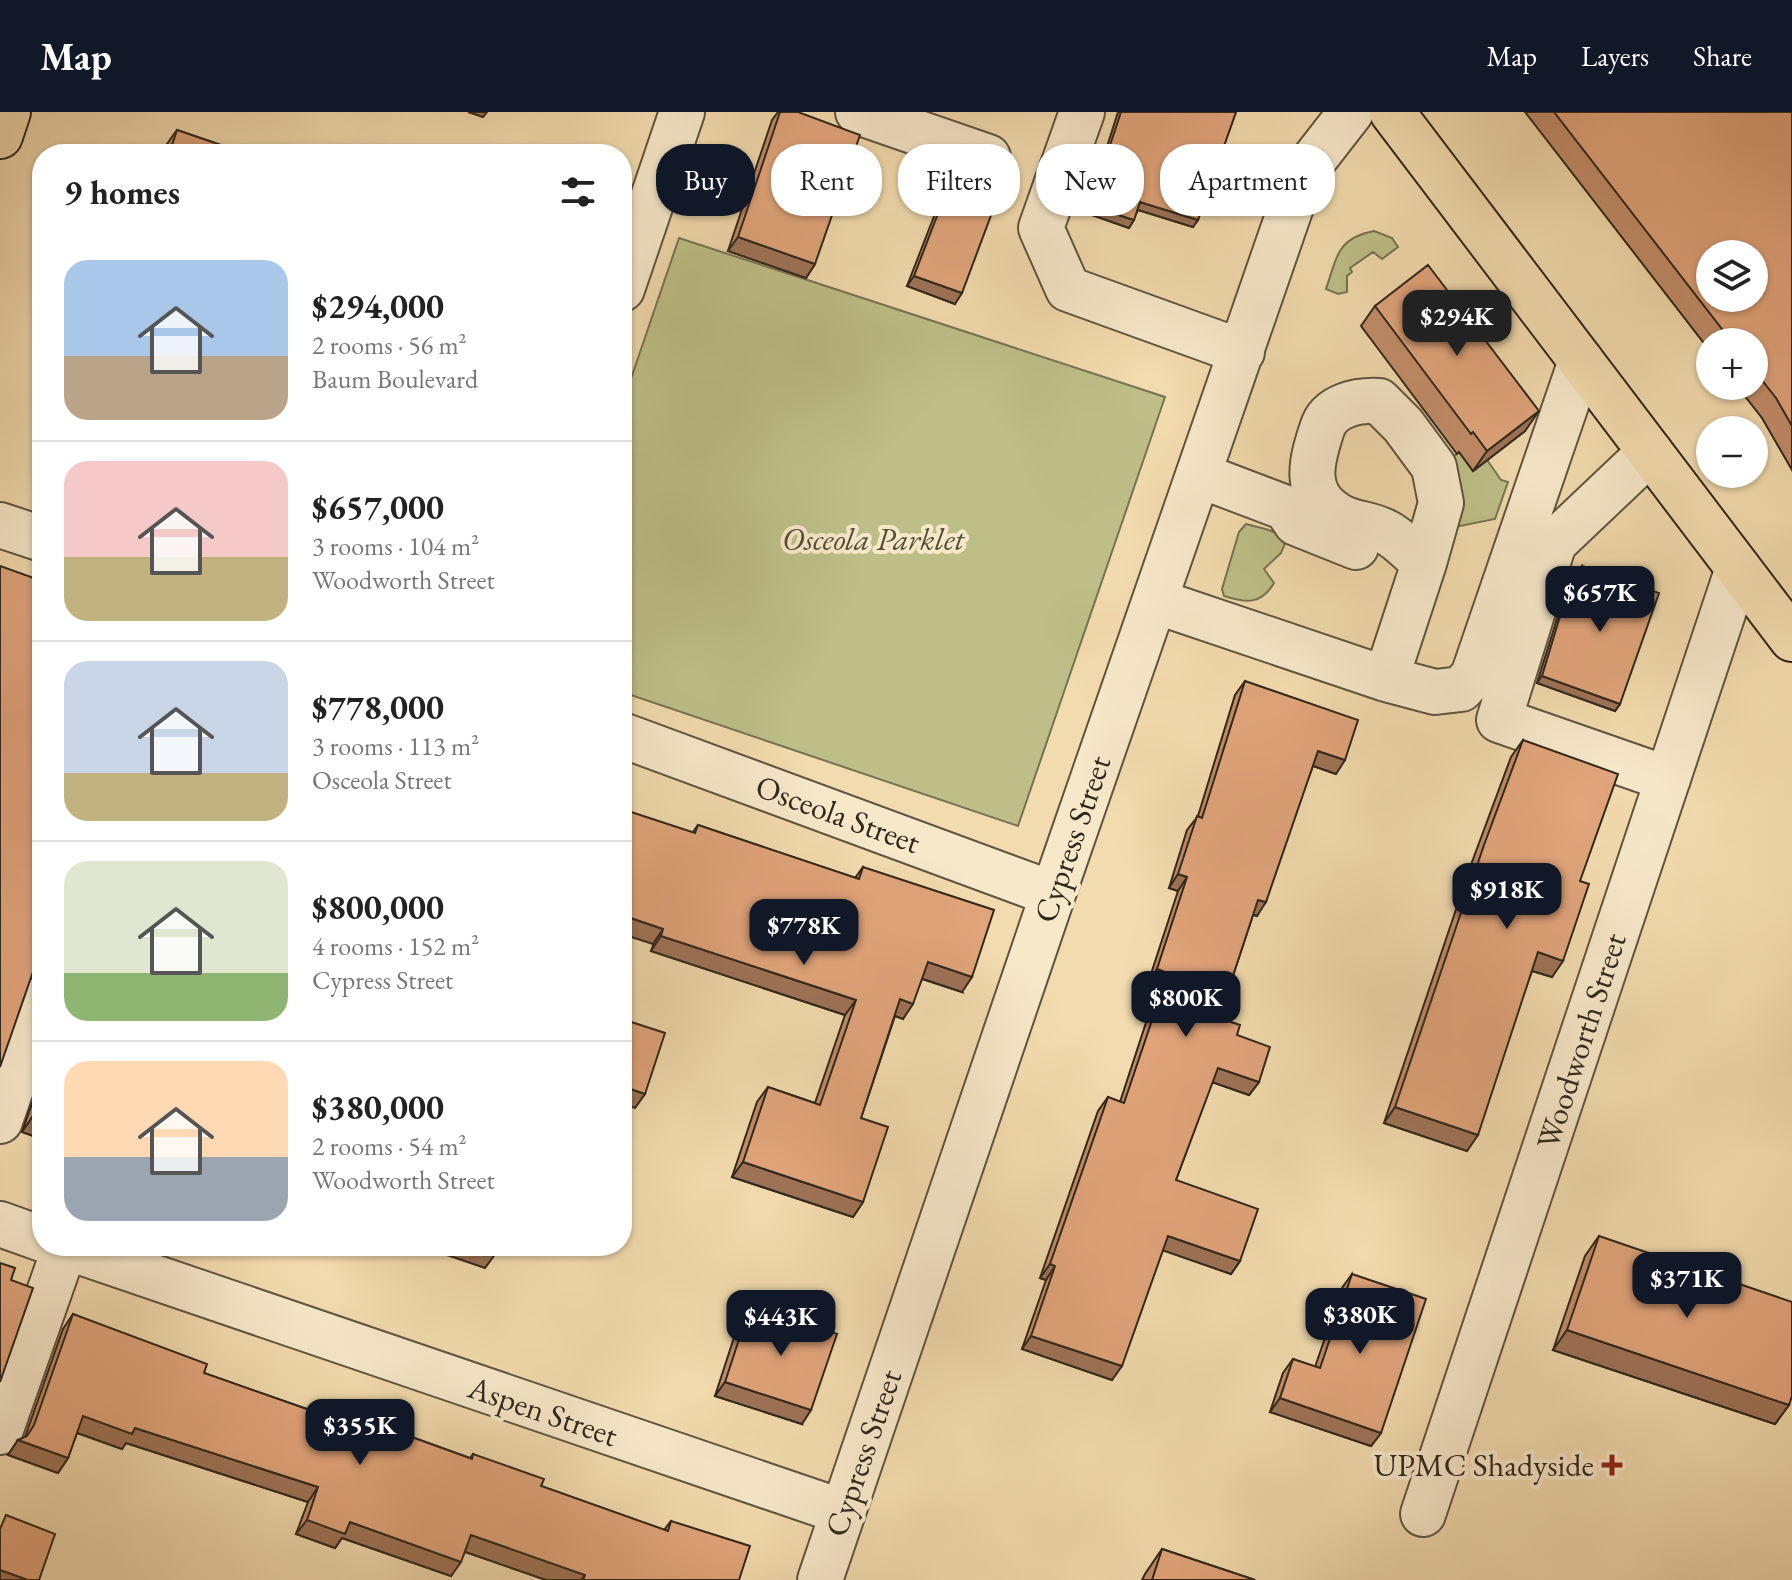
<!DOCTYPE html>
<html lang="en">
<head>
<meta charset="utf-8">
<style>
	body { margin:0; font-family:"EB Garamond",serif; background:#f2f2f2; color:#222; height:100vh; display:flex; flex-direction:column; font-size:30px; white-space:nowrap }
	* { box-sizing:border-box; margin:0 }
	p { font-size:26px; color:#767676 }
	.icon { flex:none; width:44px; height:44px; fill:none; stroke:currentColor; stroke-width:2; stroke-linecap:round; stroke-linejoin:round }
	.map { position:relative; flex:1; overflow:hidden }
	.panel { position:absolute; left:32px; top:32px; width:600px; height:1112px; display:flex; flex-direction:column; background:#fff; border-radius:32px; box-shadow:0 2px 6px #0004 }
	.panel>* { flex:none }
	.top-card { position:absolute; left:656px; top:32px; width:760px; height:72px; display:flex; gap:16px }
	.tools { position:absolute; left:1696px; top:128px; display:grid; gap:16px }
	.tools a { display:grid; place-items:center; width:72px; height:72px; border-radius:50%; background:#fff; box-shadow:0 2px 6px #0004; font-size:40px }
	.price { position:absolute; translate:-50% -68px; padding:0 18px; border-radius:16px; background:#111827; color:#fff; font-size:26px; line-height:52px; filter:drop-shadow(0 2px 4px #0008) }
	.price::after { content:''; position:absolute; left:50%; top:48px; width:24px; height:18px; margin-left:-12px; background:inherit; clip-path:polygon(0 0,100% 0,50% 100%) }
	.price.current { background:#222; color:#fff }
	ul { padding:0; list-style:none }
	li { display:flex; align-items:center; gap:24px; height:200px; padding:0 32px }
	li+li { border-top:2px solid #e0e0e0 }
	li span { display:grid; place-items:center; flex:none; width:224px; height:160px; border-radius:24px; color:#555 }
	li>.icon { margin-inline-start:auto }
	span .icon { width:96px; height:96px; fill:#fffc; stroke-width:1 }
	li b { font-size:34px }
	h2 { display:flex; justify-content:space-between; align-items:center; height:96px; padding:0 32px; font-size:34px }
	.tag { padding:0 28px; border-radius:32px; background:#fff; box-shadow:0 2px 6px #0004; font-size:28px; line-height:72px }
	.tag.current { background:#111827; color:#fff }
	header { display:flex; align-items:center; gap:48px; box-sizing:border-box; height:112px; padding:0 40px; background:#111827; color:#fff }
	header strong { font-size:38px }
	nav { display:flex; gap:44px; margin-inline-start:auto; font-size:28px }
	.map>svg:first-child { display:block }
</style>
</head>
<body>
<header>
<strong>Map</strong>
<nav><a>Map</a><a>Layers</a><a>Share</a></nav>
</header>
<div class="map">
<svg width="1792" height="1468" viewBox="0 0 1792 1468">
	<rect width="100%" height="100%" fill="#f2dbae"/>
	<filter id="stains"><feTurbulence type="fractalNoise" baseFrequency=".0025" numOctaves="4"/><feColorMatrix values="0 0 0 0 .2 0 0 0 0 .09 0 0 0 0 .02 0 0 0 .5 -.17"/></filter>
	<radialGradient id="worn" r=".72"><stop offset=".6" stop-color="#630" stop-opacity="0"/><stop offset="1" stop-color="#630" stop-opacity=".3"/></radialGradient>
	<path fill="#bebf88" stroke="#777352" stroke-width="2" d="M 1374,119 L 1392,126 L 1398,135 L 1382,147 L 1373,140 L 1350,156 L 1352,160 L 1347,164 L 1347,180 L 1338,182 L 1326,177 C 1337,145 1337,126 1374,119 Z
		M 679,126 L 1165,285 L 1018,714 L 622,580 L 622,293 Z
		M 1459,340 L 1473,359 L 1487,348 L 1501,368 L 1508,370 L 1495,407 L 1455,415 C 1461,387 1466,374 1449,348 Z
		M 1246,412 C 1259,416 1278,418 1286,429 L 1281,441 L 1264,457 L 1274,471 C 1261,493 1246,491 1224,484 L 1222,477 L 1239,420 Z"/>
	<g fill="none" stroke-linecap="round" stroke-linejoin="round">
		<defs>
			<path id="minor" d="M 858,0 L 988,45
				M 1082,0 L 1041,116 L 1068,177 L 1242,240
				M 622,177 L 682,0
				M 1650,340 L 1554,431 L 1499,608 L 1668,667
				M 1199,363 L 1286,396 L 1296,411 L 1356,435
				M 0,413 L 42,427
				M 1424,451 C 1412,441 1400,427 1386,420 C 1372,412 1353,412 1339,404 C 1302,383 1311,350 1322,317 C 1329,293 1358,288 1379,289 L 1403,313 L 1434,355 L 1441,391 L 1424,451 L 1386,567 L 1435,580 L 1461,577 L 1473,564 L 1581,249
				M 1155,489 L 1386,567
				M 622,623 L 1053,782
				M 0,1009 L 42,887
				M 0,1112 L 42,1127
				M 63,1134 L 843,1400
				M 0,1320 L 65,1135
				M 1423,1402 L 1738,456
				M 820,1468 L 1053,782 L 1302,63 L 1351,0"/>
			<path id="major" d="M 1392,0 L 1792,527
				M 0,24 L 8,0"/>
		</defs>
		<use href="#minor" stroke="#605440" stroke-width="48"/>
		<use href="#major" stroke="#30271c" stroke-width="48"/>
		<use href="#minor" stroke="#f7e8ca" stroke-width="44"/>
		<use href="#major" stroke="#f2dbae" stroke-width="44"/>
	</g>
	<path fill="#c28d6a" stroke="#30271c" stroke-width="2" d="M 778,0 L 798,0 L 815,152 L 806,166 L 728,139 L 772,8 Z
		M 1118,0 L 1236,0 L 1193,115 L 1138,98 L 1129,116 L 1086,101 Z
		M 1525,0 L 1792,0 L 1792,358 L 1762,306 L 1737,274 L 1754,274 L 1754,230 L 1710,230 L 1710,239 Z
		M 177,18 L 247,42 L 164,42 L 167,32 Z
		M 952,65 L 955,192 L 907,174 L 945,76 Z
		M 1375,194 L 1525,319 L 1473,359 L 1459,340 L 1457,342 L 1361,214 Z
		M 1582,454 L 1620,592 L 1615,599 L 1537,571 L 1566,478 L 1570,471 L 1574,472 L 1577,462 Z
		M 1245,569 L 1336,662 L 1313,654 L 1257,804 L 1253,803 L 1219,906 L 1237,923 L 1259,970 L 1249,983 L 1212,970 L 1176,1068 L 1240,1149 L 1231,1162 L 1163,1138 L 1112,1268 L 1022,1237 L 1046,1168 L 1040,1166 L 1098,999 L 1108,985 L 1120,990 L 1158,874 L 1148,871 L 1178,779 L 1169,776 L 1187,718 L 1198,704 L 1235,583 Z
		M 1523,628 L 1580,769 L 1552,865 L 1532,859 L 1467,1039 L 1384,1011 L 1472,750 L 1511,645 Z
		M 698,713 L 855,766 L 863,755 L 962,880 L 922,867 L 903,907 L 895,904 L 861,1006 L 863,1090 L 853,1105 L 732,1065 L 757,990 L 768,975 L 815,991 L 845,903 L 651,839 L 693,720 Z
		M 42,963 L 42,1027 L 22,1020 Z
		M 1599,1124 L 1789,1293 L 1775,1312 L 1553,1238 L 1585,1144 Z
		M 1352,1162 L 1381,1321 L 1371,1334 L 1270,1300 L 1283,1261 L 1293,1247 L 1315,1255 L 1342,1176 Z
		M 750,1194 L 802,1312 L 715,1284 L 740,1207 Z
		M 73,1202 L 204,1261 L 301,1295 L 379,1321 L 384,1315 L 470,1346 L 473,1342 L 541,1374 L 664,1418 L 671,1409 L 739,1468 L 546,1468 L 465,1440 L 451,1464 L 342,1426 L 335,1436 L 296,1422 L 308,1390 L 126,1331 L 122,1337 L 77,1321 L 68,1346 L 58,1361 L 8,1343 L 18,1328 L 25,1325 L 63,1217 Z
		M 1162,1437 L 1255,1468 L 1142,1468 L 1145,1462 Z"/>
	<path fill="#9e7356" stroke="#30271c" stroke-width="2" d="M 468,0 L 487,0 L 483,5 Z
		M 1140,90 L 1198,108 L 1193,115 L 1135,97 Z
		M 1090,94 L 1134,108 L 1129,116 L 1086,101 Z
		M 738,125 L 815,152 L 806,166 L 728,139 Z
		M 914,164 L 962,181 L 955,192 L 907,174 Z
		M 1539,299 L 1525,319 L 1473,359 L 1487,339 Z
		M 1542,564 L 1620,592 L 1615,599 L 1537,571 Z
		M 1318,639 L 1345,648 L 1336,662 L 1308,652 Z
		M 1178,762 L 1187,765 L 1178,779 L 1169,776 Z
		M 1258,788 L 1266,790 L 1257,804 L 1249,801 Z
		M 622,803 L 663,817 L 653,832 L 622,822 Z
		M 661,824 L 856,888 L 845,903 L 651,839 Z
		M 1538,840 L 1563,849 L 1552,865 L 1526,857 Z
		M 42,846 L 42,863 L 36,863 L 26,868 Z
		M 928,850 L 972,865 L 962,880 L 917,865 Z
		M 1157,857 L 1168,861 L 1158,874 L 1148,871 Z
		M 900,887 L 913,892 L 903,907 L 890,902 Z
		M 1218,956 L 1259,970 L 1249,983 L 1209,969 Z
		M 622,974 L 645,982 L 635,996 L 622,991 Z
		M 1395,995 L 1478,1023 L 1467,1039 L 1384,1011 Z
		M 37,998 L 42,1000 L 42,1027 L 22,1020 Z
		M 743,1050 L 863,1090 L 853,1105 L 732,1065 Z
		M 1168,1124 L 1240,1149 L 1231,1162 L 1159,1137 Z
		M 421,1134 L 501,1134 L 485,1156 Z
		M 1050,1152 L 1055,1154 L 1046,1168 L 1040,1166 Z
		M 1567,1218 L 1789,1293 L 1775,1312 L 1553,1238 Z
		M 1031,1224 L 1122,1254 L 1112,1268 L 1022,1237 Z
		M 725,1270 L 811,1298 L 802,1312 L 715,1284 Z
		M 1280,1286 L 1381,1321 L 1371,1334 L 1270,1300 Z
		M 83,1304 L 135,1316 L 318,1375 L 308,1390 L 126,1331 L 122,1337 L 72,1319 Z
		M 18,1328 L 68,1346 L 58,1361 L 8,1343 Z
		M 307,1408 L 350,1410 L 461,1450 L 451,1464 L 342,1426 L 335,1436 L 296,1422 Z
		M 471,1423 L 585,1463 L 581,1468 L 546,1468 L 460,1438 Z
		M 0,1458 L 28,1468 L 0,1468 Z"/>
	<path fill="#e1a47b" stroke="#30271c" stroke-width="2" fill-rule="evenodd" d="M 780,0 L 798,0 L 860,23 L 815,152 L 738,125 Z
		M 1121,0 L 1236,0 L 1198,108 L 1140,90 L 1134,108 L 1090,94 Z
		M 1554,0 L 1792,0 L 1792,314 L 1776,286 L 1754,258 L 1754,230 L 1732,230 ZM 1710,142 L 1754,142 L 1754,186 L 1710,186 Z
		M 177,18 L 247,42 L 169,42 Z
		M 952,65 L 999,82 L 962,181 L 914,164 Z
		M 1428,153 L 1539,299 L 1487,339 L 1473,320 L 1471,322 L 1375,194 Z
		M 0,454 L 42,469 L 42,846 L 34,857 L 0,955 Z
		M 1582,454 L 1659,481 L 1620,592 L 1542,564 L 1570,471 L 1576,473 Z
		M 1245,569 L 1358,608 L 1345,648 L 1318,639 L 1266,790 L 1258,788 L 1219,906 L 1240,913 L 1237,923 L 1270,935 L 1259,970 L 1218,956 L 1176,1068 L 1258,1097 L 1240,1149 L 1168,1124 L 1122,1254 L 1031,1224 L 1055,1154 L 1050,1152 L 1108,985 L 1124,991 L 1168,861 L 1157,857 L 1187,765 L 1178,762 L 1197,704 L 1202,706 Z
		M 1523,628 L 1618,662 L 1580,769 L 1589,772 L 1563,849 L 1538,840 L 1478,1023 L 1395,995 L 1484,733 Z
		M 622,697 L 695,721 L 698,713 L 859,767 L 863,755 L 994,798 L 972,865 L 928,850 L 913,892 L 900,887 L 861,1006 L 888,1015 L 863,1090 L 743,1050 L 768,975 L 820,993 L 856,888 L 661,824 L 663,817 L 622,803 Z
		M 622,907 L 665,921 L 645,982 L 622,974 Z
		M 42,984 L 42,1000 L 37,998 Z
		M 1599,1124 L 1792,1190 L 1792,1284 L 1789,1293 L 1567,1218 Z
		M 0,1151 L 15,1156 L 11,1168 L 33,1176 L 0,1270 Z
		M 1352,1162 L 1426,1187 L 1381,1321 L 1280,1286 L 1293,1247 L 1320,1256 Z
		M 750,1194 L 837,1222 L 811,1298 L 725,1270 Z
		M 73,1202 L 207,1252 L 204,1261 L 301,1295 L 381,1322 L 384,1315 L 472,1347 L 473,1342 L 544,1367 L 541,1374 L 668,1419 L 671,1409 L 750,1434 L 739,1468 L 583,1468 L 585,1463 L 471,1423 L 461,1450 L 350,1410 L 345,1422 L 307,1408 L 318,1375 L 135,1316 L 132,1322 L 83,1304 L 68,1346 L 18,1328 L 27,1324 L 34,1313 Z
		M 6,1403 L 55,1422 L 39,1468 L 28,1468 L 0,1458 L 0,1417 Z
		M 1162,1437 L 1255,1468 L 1152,1468 Z"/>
	<path fill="#8f2418" stroke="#f7e8ca" stroke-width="3" d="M1608 1341h8v8h8v8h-8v8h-8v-8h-8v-8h8z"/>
	<g text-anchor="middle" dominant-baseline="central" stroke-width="8" stroke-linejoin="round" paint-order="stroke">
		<g font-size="32" font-style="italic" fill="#544d37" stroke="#f7e8ca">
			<text x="873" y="427">Osceola Parklet</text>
		</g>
		<g font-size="32" fill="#30271c" stroke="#f7e8ca">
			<text transform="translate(838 702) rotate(20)">Osceola Street</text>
			<text transform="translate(1072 727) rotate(-71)">Cypress Street</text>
			<text transform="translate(1581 929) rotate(-72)">Woodworth Street</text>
			<text transform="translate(543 1299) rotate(19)">Aspen Street</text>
			<text transform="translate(863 1341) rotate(-71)">Cypress Street</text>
		</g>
		<g font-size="32" fill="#30271c" stroke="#f7e8ca" text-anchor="end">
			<text x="1594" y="1353">UPMC Shadyside</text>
		</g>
	</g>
	<rect width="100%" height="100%" filter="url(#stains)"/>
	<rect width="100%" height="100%" fill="url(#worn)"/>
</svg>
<div class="tools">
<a><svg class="icon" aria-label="layers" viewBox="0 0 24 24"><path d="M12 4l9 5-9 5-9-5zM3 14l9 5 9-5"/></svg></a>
<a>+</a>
<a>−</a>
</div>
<b class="price current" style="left:1457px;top:246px">$294K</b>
<b class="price" style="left:1600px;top:522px">$657K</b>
<b class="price" style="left:1507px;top:819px">$918K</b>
<b class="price" style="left:804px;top:855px">$778K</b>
<b class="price" style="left:1186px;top:927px">$800K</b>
<b class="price" style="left:1687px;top:1208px">$371K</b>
<b class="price" style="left:1360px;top:1244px">$380K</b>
<b class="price" style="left:781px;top:1246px">$443K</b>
<b class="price" style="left:360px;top:1355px">$355K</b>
<div class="top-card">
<a class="tag current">Buy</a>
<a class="tag">Rent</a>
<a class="tag">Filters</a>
<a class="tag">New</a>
<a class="tag">Apartment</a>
</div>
<section class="panel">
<h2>9 homes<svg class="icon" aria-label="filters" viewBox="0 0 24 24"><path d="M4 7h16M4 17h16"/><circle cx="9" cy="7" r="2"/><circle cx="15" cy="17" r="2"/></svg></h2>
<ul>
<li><span style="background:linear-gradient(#a9c7e8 60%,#b9a48a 0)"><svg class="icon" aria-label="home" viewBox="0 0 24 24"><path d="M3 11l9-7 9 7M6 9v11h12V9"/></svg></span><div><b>$294,000</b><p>2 rooms · 56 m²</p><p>Baum Boulevard</p></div></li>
<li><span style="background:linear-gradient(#f6c9c9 60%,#c2b280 0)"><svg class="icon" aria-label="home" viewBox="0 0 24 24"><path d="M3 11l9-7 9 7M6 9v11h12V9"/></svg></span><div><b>$657,000</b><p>3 rooms · 104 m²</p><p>Woodworth Street</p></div></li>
<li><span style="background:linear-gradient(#c9d6e8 70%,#c2b280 0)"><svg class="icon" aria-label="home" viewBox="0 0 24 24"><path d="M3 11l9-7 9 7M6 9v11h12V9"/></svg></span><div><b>$778,000</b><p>3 rooms · 113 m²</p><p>Osceola Street</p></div></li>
<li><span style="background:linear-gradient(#dfe7d0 70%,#8fb573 0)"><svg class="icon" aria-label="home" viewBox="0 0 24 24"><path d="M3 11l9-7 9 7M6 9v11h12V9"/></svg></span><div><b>$800,000</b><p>4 rooms · 152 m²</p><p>Cypress Street</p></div></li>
<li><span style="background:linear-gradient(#ffd9b3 60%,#9aa5b1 0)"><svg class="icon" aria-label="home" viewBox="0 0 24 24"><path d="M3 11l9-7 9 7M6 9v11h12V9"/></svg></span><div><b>$380,000</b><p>2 rooms · 54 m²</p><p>Woodworth Street</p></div></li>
</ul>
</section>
</div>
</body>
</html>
